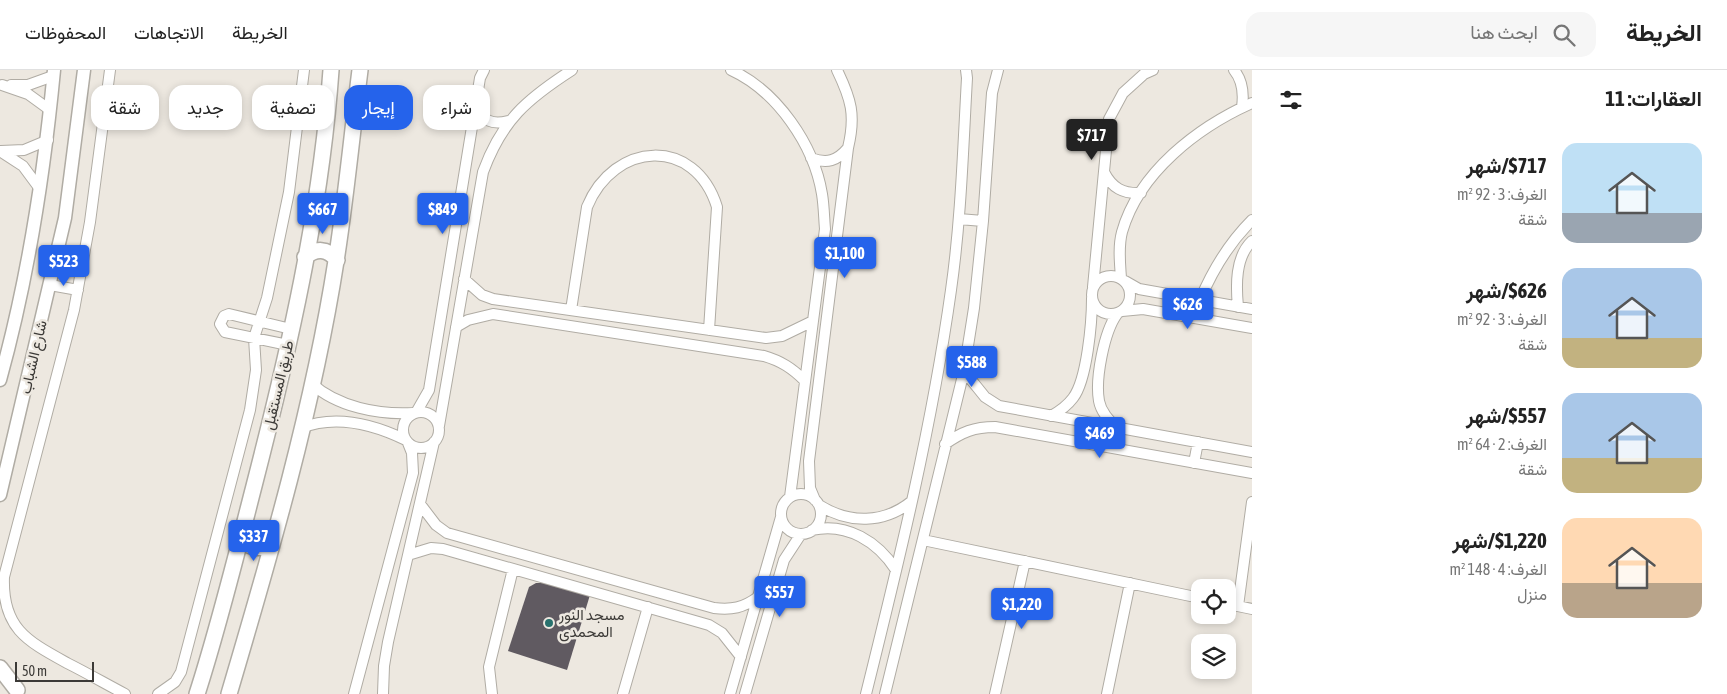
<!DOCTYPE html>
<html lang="ar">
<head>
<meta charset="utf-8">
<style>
	body { margin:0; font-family:"Asap Condensed",Vazirmatn,sans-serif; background:#f6f6f6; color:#222; direction:rtl; height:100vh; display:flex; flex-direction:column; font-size:19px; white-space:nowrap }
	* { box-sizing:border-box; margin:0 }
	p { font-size:16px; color:#767676 }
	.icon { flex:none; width:28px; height:28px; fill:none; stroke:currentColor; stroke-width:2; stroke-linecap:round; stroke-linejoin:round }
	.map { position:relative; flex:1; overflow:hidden; direction:ltr }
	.panel { display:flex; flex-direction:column; background:#fff; width:475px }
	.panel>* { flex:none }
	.guide { position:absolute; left:15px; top:15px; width:475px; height:45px; direction:rtl; display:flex; gap:10px }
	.tools { position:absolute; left:1191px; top:509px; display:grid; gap:10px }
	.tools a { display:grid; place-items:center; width:45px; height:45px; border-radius:10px; background:#fff; box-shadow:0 2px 8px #0003; font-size:25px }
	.scale { position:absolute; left:15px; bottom:12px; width:79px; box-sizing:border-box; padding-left:5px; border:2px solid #3c3a37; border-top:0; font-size:14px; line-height:18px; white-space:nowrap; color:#3c3a37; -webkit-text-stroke:4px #ede8e0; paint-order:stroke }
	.price { position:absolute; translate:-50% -42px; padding:0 11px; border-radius:5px; background:#2563eb; color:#fff; font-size:16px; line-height:32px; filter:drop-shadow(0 1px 2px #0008) }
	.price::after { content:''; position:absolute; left:50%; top:30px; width:15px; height:11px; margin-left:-8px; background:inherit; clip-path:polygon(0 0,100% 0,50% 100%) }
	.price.current { background:#222; color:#fff }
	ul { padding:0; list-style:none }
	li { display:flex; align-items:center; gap:15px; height:125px; padding:0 25px }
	li span { display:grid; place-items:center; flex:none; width:140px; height:100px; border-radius:15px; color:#555 }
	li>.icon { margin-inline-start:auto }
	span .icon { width:60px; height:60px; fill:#fffc; stroke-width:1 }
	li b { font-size:21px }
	h2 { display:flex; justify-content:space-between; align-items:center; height:60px; padding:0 25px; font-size:21px }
	.tag { padding:0 18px; border-radius:15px; background:#fff; box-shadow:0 2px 8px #0003; font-size:18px; line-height:45px }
	.tag.current { background:#2563eb; color:#fff }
	header { display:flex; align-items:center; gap:30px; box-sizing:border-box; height:70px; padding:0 25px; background:#fff; border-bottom:1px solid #e0e0e0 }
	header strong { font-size:24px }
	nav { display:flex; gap:28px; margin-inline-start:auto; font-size:18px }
	.search { width:350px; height:45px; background:#f6f6f6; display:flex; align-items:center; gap:12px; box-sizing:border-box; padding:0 18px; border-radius:15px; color:#767676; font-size:19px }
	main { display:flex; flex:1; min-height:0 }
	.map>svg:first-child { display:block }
</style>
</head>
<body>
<header>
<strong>الخريطة</strong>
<div class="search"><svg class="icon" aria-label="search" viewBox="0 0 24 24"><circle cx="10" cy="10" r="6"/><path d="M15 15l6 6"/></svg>ابحث هنا</div>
<nav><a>الخريطة</a><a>الاتجاهات</a><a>المحفوظات</a></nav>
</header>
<main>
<section class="panel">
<h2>العقارات: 11<svg class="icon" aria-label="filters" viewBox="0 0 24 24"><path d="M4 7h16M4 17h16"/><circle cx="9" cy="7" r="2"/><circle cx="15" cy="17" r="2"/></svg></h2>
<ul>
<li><span style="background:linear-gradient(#bfe0f5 70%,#9aa5b1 0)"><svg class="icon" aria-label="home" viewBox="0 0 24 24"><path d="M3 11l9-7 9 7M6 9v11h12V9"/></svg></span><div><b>$717/شهر</b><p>الغرف: 3 · 92 m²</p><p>شقة</p></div></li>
<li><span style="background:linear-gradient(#a9c7e8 70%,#c2b280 0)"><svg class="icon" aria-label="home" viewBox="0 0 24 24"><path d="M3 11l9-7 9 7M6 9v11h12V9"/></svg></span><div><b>$626/شهر</b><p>الغرف: 3 · 92 m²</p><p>شقة</p></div></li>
<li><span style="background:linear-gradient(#a9c7e8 65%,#c2b280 0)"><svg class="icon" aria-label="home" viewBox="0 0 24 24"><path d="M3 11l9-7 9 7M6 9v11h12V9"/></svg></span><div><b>$557/شهر</b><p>الغرف: 2 · 64 m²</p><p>شقة</p></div></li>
<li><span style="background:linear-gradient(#ffd9b3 65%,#b9a48a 0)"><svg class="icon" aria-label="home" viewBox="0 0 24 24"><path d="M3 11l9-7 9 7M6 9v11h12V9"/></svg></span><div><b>$1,220/شهر</b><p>الغرف: 4 · 148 m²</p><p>منزل</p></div></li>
</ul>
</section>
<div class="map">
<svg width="1252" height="624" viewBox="0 0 1252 624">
	<rect width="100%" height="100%" fill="#ede8e0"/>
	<path fill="#605a61" d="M 536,513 L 543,513 L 590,525 L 567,600 L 508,581 L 529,517 Z"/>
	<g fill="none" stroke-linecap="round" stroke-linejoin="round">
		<defs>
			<path id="minor" d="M 110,0 L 90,152 L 74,240 L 4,507 C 2,558 27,571 67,593 C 87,603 106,614 125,624
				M 731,0 C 777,21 814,75 822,124 C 824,136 824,148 825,159 L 790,427
				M 1234,0 C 1243,11 1244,23 1242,37
				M 2,15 L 28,24 L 50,40
				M 11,15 L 28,15 L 53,6
				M 476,36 C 483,51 492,55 508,51
				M 0,81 L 23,96 L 40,119
				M 1,81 L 24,80 L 48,70
				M 811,88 C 827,94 837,91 848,78
				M 1104,102 C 1112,118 1123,124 1141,123
				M 959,149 L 983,151
				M1092 225a19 19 0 1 1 38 0a19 19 0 1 1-38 0Z
				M 1121,208 C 1120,193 1118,177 1122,162 C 1139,102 1198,57 1252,33
				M 464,209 L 482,225 L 493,229 L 766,268 L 782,266 L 813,251
				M 1125,211 L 1139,219 L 1252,239
				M 50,215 L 78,220
				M 1093,217 L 1109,49 L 1123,23 L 1144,4 L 1153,0
				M 1200,230 C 1213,199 1228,174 1252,150
				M 1238,237 C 1236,216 1235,187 1252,171
				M 571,240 L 587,137 C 614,71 695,66 717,137 L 709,260
				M 1122,241 L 1143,239 L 1252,258
				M 456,257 L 468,250 L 493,244 L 764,286 C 781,291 792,298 805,311
				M 288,275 L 225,262 L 220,254 L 224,246 L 229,244 L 291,259
				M 964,301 L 985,327 L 999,336 L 1252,382
				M 311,313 C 337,337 379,345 413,343
				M 417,341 L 429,320 L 480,8 L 484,0
				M403 360a18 18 0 1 1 36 0a18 18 0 1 1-36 0Z
				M 1051,346 C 1060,341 1067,336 1073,328 C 1087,310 1092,252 1092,228
				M 439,356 L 483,102 C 502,50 527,29 572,0
				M 1116,357 C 1109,350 1101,342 1099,331 C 1095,309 1104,262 1117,244
				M 301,358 C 336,344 373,354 406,370
				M 945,374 C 962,362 974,357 995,357 L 1252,403
				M 1194,393 L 1198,372
				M781 444a20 20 0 1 1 40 0a20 20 0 1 1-40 0Z
				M 815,430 L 810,418 L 809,391 L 848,78 C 856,45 851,29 837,0
				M 420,434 L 436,455 L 447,463 L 714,538 C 732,540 743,538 758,527
				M 819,435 C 849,454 884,454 912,431
				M 812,460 C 847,452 878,472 896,500
				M 923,470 L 1200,528
				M 408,485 L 431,478 L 443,479 L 709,555 L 722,563 L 741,587
				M 1228,534 L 1252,539
				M 1238,536 L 1252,432
				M 158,624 L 175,612 L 181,602 L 250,340 L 256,300 L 254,268 L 267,228 L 289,122 L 304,0
				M 354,624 L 413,403 L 412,383 L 408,373
				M 383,624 L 384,596 L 388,572 L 434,372
				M 492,624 L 489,597 L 513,499
				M 623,624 L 648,537
				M 730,624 L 781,447
				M 745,624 L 784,490 L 801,464
				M 866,624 C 899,491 932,356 951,220 C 961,150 963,79 967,8 L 966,0
				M 885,624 L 964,301 L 974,238 L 983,151 L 992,23 L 998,0
				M 995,624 L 1025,491
				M 1107,624 L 1130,513"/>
			<path id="tertiary" d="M 0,310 C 28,209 44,105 54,0
				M 0,425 L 65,148 L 84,0"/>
			<path id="secondary" d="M 305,187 C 316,178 327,178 337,190
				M 240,470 C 251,478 260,480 272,474
				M 0,598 L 17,620
				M 197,624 C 219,556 236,486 254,416 C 289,280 321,141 331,0
				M 229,624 C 271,482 313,338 336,191 C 346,128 352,64 360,0"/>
		</defs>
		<use href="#minor" stroke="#b0aca4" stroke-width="12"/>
		<use href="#tertiary" stroke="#b0aca4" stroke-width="15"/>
		<use href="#secondary" stroke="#b0aca4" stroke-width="18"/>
		<use href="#minor" stroke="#fff" stroke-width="10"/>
		<use href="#tertiary" stroke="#fff" stroke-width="12"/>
		<use href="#secondary" stroke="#fff" stroke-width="15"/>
	</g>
	<circle fill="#28716d" stroke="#ede8e0" stroke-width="2" cx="549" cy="553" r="5"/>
	<g text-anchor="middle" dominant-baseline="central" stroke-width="5" stroke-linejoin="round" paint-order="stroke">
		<g font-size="15" fill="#3c3a37" stroke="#ede8e0">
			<text transform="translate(33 287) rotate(-77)">شارع الشباب</text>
			<text transform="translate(278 315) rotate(-77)">طريق المستقبل</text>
		</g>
		<g font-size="15" fill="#3c3a37" stroke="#ede8e0" text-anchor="start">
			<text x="559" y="544">مسجد النور<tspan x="559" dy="17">المحمدى</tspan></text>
		</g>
	</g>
</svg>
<div class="tools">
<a><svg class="icon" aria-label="locate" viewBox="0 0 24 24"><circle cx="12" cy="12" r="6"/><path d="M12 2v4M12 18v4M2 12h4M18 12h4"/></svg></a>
<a><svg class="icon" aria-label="layers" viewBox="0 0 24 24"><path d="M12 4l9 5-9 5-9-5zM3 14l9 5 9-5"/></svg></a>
</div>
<div class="scale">50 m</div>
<b class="price current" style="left:1092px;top:91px">$717</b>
<b class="price" style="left:323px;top:165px">$667</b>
<b class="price" style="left:443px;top:165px">$849</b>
<b class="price" style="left:845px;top:209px">$1,100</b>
<b class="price" style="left:64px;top:217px">$523</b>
<b class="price" style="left:1188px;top:260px">$626</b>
<b class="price" style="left:972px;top:318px">$588</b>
<b class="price" style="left:1100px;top:389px">$469</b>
<b class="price" style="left:254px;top:492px">$337</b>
<b class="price" style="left:780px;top:548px">$557</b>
<b class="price" style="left:1022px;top:560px">$1,220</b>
<div class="guide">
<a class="tag">شراء</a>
<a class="tag current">إيجار</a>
<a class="tag">تصفية</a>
<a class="tag">جديد</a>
<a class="tag">شقة</a>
</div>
</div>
</main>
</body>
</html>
